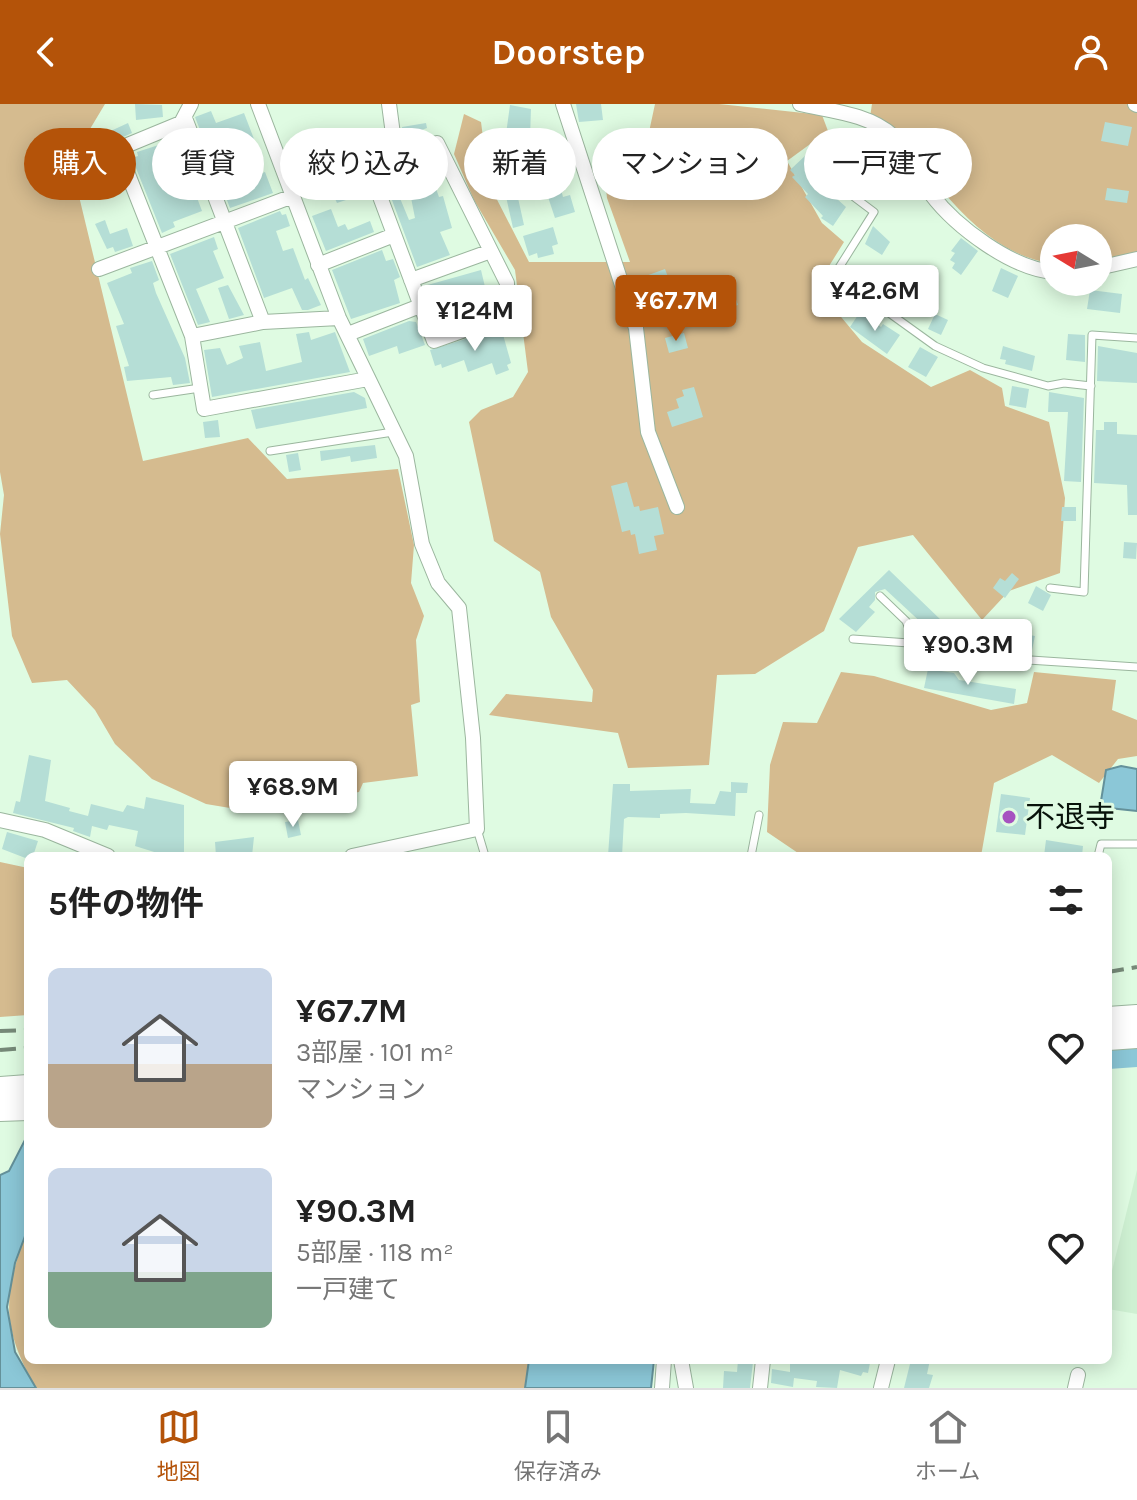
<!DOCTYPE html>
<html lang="ja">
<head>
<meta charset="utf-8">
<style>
	body { margin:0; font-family:Karla,"Noto Sans JP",sans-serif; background:#f2f2f2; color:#222; height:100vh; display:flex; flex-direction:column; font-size:30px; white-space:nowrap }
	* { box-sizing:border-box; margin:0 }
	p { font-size:26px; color:#767676 }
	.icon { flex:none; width:44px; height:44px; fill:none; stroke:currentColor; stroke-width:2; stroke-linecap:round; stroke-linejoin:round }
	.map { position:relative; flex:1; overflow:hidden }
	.details { position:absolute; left:24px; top:748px; width:1088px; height:512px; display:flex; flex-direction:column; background:#fff; border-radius:12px; box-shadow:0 4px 20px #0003 }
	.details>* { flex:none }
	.top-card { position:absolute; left:24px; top:24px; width:1090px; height:72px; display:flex; gap:16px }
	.needle { width:52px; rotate:280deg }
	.tools { position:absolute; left:1040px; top:120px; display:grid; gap:16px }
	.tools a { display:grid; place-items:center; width:72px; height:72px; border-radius:50%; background:#fff; box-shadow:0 4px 20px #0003; font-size:40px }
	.price { position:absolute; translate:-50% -68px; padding:0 18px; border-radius:8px; background:#fff; color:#222; font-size:26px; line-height:52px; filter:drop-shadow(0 2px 4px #0008) }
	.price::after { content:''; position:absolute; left:50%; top:48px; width:24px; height:18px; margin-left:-12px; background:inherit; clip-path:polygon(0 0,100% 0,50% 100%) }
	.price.on { background:#b45309; color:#fff }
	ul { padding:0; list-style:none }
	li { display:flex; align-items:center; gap:24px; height:200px; padding:0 24px }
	li span { display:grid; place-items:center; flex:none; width:224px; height:160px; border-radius:12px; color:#555 }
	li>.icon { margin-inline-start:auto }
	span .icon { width:96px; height:96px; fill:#fffc; stroke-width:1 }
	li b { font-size:34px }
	h2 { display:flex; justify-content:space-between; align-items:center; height:96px; padding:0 24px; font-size:34px }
	.tag { padding:0 28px; border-radius:36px; background:#fff; box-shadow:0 4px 20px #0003; font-size:28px; line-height:72px }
	.tag.on { background:#b45309; color:#fff }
	header { display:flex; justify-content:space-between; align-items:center; height:104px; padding:0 24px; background:#b45309; color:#fff; font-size:36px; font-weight:700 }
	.dock { display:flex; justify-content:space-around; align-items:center; height:112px; border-top:2px solid #e0e0e0; background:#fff; font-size:22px; color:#767676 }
	.dock a { display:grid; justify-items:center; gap:4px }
	.dock .on { color:#b45309 }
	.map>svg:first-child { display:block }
</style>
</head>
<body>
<header><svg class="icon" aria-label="back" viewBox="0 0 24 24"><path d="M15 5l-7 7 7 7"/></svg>Doorstep<svg class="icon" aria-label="person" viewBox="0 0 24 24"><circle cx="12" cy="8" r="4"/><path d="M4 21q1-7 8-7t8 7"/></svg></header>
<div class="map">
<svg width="1137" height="1284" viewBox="0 0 1137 1284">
	<rect width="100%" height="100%" fill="#dffbe2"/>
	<path fill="#cef0d2" d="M 1137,1066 L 1137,1210 L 1108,1205 L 1108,1183 Z"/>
	<path fill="#d5bb8f" d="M 0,0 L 105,0 L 90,25 L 69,41 L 70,55 L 143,357 L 248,334 L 287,375 L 398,365 L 414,441 L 411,479 L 424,512 L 416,536 L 420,598 L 411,601 L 418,672 L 363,679 L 359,688 L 248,707 L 206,700 L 152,675 L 115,640 L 95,606 L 67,576 L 32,579 L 12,532 L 0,430 L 4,391 L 0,368 Z
		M 655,0 L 719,0 L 822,11 L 828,27 L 787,57 L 822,119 L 844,138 L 816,183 L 862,238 L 931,283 L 970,266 L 1002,284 L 1005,302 L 1049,318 L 1065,394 L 1060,469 L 1009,487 L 982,516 L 913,431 L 858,443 L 824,527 L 755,570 L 717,571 L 709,661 L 628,664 L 618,629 L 489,611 L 506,590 L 592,598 L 593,586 L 551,513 L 540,468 L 494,437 L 469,318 L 481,306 L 513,293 L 528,268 L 515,166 L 474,96 L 454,50 L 464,10 L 481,18 L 489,80 L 529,158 L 630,158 L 607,94 L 601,39 L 649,28 Z
		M 872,0 L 1128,0 L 1137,7 L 1137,149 L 1098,157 L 1098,134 L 1054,134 L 1054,160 C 969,148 933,60 870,13 Z
		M 841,568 L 874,572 L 991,606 L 1027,599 L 1034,568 L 1116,576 L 1112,606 L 1137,616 L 1137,652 L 1118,655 L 1099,679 L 1052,651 L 994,679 L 981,752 L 817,752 L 798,749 L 767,728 L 770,661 L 783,618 L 817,619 Z
		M 0,758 L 28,764 L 28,911 L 0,913 Z
		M 28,1124 L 28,1256 L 529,1256 L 525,1284 L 36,1284 C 0,1221 3,1190 28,1124 Z"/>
	<path fill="#8bc7d7" stroke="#64919a" stroke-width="2" d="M 1121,662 L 1137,665 L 1137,707 L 1100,703 L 1106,666 Z
		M 26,1034 L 28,1124 L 15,1159 L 7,1203 L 15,1248 L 36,1284 L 0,1284 L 0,1071 L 9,1067 Z
		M 529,1256 L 654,1256 L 651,1284 L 525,1284 Z"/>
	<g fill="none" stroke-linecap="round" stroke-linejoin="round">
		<path stroke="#8bc7d7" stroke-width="24" d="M 1108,953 L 1137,951"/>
	</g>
	<path fill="#b5ded6" d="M 135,0 L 162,1 L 163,13 L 136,16 Z
		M 576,0 L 601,0 L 603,16 L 579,18 Z
		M 510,1 L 531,5 L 530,33 L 506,30 Z
		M 211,7 L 216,19 L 244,9 L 254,35 L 230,44 L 243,77 L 265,68 L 273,89 L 230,104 L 195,13 Z
		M 1105,18 L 1132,23 L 1128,42 L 1101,37 Z
		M 128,19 L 132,29 L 99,44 L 103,55 L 98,57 L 107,77 L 91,84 L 79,51 L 93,45 L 89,37 Z
		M 426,19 L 427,24 L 411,30 L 413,38 L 404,40 L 402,23 Z
		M 382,27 L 382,48 L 347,60 L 358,92 L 337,99 L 318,59 L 347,47 L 345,42 Z
		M 839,27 L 855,47 L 860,40 L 872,52 L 854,73 L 845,68 L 822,40 Z
		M 168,38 L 170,44 L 177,45 L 184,63 L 192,60 L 197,72 L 190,75 L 202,107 L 173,118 L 175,123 L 162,129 L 132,54 L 138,52 L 137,48 Z
		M 494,41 L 513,44 L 510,70 L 490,67 Z
		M 806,51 L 833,79 L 827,86 L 846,103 L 833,122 L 821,114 L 823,112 L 805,93 L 808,90 L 792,73 L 795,71 L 790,66 Z
		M 421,56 L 426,69 L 430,68 L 439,93 L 443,92 L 452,124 L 440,128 L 450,151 L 417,163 L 383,72 L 390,70 L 409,116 L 415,114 L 405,63 Z
		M 555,63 L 563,93 L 570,91 L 575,108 L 555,114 L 540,69 Z
		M 1107,84 L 1129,87 L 1127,99 L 1105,96 Z
		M 516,85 L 524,121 L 513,124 L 505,88 Z
		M 331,105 L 338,123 L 345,120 L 348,126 L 370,117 L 374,128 L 326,147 L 312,112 Z
		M 280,107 L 282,111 L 286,110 L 290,122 L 276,127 L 283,147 L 293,144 L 305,176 L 308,174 L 321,201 L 308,206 L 302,206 L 292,184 L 264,194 L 238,124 Z
		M 105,116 L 110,130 L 127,124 L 133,142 L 115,148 L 113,143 L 107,145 L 95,120 Z
		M 873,122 L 890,138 L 882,151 L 865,140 Z
		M 553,123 L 558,140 L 552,142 L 554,150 L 538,154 L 537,149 L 529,152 L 523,132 Z
		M 214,133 L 218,145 L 213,147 L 224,174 L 196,185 L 210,218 L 198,221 L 170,150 Z
		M 961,134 L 978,147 L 961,171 L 952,164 L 955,159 L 950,156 L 955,149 L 951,147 Z
		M 382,146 L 386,157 L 393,155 L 400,173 L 394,176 L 400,199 L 351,215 L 332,166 Z
		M 152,157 L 159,176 L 153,179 L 156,189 L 185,254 L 190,279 L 173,281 L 171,273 L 127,277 L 124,263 L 129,262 L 116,222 L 124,220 L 107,179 L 132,169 L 130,164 Z
		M 1001,164 L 1018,172 L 1008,194 L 992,187 Z
		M 665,165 L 674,189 L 686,185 L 694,205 L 676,212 L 674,206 L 659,212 L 651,192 L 646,194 L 643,173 Z
		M 481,166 L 490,204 L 440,224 L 424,182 Z
		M 883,170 L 916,191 L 903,211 L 872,186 Z
		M 228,181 L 244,211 L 229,215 L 218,184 Z
		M 733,186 L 738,201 L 712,209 L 708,195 Z
		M 1090,186 L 1122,190 L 1120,209 L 1087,205 Z
		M 860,208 L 881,223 L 883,220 L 900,231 L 887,250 L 850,223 Z
		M 935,210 L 948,216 L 941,231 L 928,225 Z
		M 409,217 L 416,218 L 425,241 L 399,250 L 397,242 L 369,252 L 363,235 Z
		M 491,227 L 493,230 L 502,227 L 511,259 L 507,261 L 509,266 L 496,271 L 492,259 L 468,268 L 464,256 L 442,264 L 441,260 L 435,262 L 430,246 Z
		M 309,228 L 311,236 L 335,228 L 350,268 L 212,293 L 204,246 L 220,244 L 227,261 L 243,254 L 239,242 L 260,238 L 266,267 L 302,258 L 296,230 Z
		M 684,229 L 688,244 L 669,249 L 665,234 Z
		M 1068,230 L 1085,231 L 1085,258 L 1066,256 Z
		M 1003,242 L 1035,252 L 1032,267 L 1005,260 L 1006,256 L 1000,255 Z
		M 1098,242 L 1137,249 L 1137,279 L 1097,277 Z
		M 920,243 L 938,253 L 926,273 L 908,263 Z
		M 1012,282 L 1029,285 L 1026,304 L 1009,301 Z
		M 694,283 L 703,313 L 672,323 L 667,308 L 679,304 L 676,295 L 684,292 L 682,286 Z
		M 354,288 L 365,294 L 367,304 L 256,325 L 251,306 Z
		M 1049,288 L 1084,294 L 1081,378 L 1064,377 L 1068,308 L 1048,308 Z
		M 218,316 L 220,333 L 205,334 L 203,318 Z
		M 1104,318 L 1117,318 L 1117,330 L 1137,331 L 1137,411 L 1128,411 L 1127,381 L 1094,379 L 1096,326 L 1104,326 Z
		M 375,341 L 377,354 L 351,358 L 350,352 L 321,357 L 320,347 Z
		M 298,349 L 301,366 L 289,368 L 286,351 Z
		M 627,378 L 634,403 L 639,402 L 640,407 L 658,403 L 664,430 L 654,432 L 657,446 L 639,450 L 635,430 L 631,431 L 630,426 L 622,428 L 611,382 Z
		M 1062,403 L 1076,403 L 1076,417 L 1061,417 Z
		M 1124,438 L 1137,439 L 1136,455 L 1123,454 Z
		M 889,466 L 942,517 L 972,537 L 965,547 L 941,532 L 939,535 L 885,485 L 875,488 L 875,496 L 869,503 L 875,508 L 856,528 L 839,515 Z
		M 1012,469 L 1019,475 L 1005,494 L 993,484 L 1000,474 L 1005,477 Z
		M 1036,482 L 1051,491 L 1043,507 L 1028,499 Z
		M 1014,528 L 1035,532 L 1032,546 L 1017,543 L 1018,539 L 1012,538 Z
		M 928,565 L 954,569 L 959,576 L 1016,585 L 1014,600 L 924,584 Z
		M 29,651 L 51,656 L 45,697 L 70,704 L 69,707 L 88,712 L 91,700 L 123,708 L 127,701 L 144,705 L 146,693 L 184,701 L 184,752 L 167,752 L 135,742 L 138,727 L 109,721 L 107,726 L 92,722 L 90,733 L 73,727 L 74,724 L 13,709 L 16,697 L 20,698 Z
		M 731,678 L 748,679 L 747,689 L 736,689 L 735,712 L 686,709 L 660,710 L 660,714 L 628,713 L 624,715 L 622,752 L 608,752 L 613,680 L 630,680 L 630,687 L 691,685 L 690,699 L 715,700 L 720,687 L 731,688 Z
		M 1001,690 L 1030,694 L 1025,731 L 996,728 Z
		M 298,716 L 301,731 L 288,734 L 285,718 Z
		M 7,728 L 38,737 L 33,752 L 28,752 L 28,755 L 2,745 Z
		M 254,733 L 252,752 L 216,752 L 215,738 Z
		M 1046,736 L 1083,742 L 1082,752 L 1044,752 Z
		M 738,1256 L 753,1258 L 750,1284 L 723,1284 L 724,1267 L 737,1268 Z
		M 790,1256 L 860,1256 L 870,1259 L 868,1269 L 863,1268 L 861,1272 L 840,1266 L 837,1284 L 816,1283 L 817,1277 L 794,1274 L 793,1283 L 771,1279 L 772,1265 L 790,1268 Z
		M 911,1256 L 930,1256 L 927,1270 L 933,1271 L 929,1284 L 904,1284 Z"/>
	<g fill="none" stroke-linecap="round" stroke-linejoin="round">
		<defs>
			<path id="service" d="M 896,37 L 854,93 L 874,108 L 835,170 L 935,242 L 983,264 L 1048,282 L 1064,279 L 1091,282
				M 153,291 L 200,284
				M 270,347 L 393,328
				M 1050,484 L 1084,488 L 1092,231 L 1137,234
				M 880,492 L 906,517 L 915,540
				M 853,535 L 909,539 L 995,561 L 1014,555 L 1137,563
				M 477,725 L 485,752
				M 751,752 L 759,711
				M 1098,752 L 1101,740 L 1137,740"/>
			<path id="minor" d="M 191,0 L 181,19 L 118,45 L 192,232 L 204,305 L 368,275
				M 258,0 L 339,214 L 406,352 L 422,440 L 438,479 L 459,504 L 473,634 L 477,725 L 352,752
				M 389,0 L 396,53
				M 563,0 L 636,224 L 648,328 L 677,403
				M 800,0 C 831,7 869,10 893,32 C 909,47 918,72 931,90 C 956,123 1012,165 1054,168
				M 1135,0 L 1137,1
				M 185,14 L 263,218
				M 437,39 L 507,179 L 507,211 L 434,237 L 370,66 Z
				M 318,161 L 394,131
				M 1098,164 L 1137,155
				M 99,165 L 293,92
				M 411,176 L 491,147
				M 348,230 L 420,202
				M 192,232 L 263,218 L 339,214
				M 0,716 L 45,726 L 108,752
				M 681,1256 L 686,1284
				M 662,1284 L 664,1256
				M 760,1284 L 763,1256
				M 881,1284 L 888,1256
				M 1075,1284 L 1078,1271"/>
			<path id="trunk" d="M 1108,915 L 1137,913
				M 1108,934 L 1137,932
				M 0,985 L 28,983
				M 0,1005 L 28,1004"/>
		</defs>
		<use href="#service" stroke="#9bb69e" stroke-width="9"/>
		<use href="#minor" stroke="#9bb69e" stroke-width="16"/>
		<use href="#trunk" stroke="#9bb69e" stroke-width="26"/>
		<use href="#service" stroke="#fff" stroke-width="7"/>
		<use href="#minor" stroke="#fff" stroke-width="14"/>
		<use href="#trunk" stroke="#fff" stroke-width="24"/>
		<path stroke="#768978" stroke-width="4" stroke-dasharray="16 8" stroke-linecap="butt" d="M 1108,868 L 1137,863
			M 0,927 L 28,926
			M 0,946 L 28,944"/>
	</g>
	<circle fill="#a652c0" stroke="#dffbe2" stroke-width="3" cx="1009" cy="713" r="8"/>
	<g text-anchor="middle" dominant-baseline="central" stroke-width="6" stroke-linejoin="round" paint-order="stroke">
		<g font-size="30" fill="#08120a" stroke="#dffbe2" text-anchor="start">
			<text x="1025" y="713">不退寺</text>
		</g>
	</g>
</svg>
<div class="tools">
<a><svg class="needle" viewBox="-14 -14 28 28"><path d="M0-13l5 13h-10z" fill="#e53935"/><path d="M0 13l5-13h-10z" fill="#767676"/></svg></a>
</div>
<b class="price" style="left:875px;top:229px">¥42.6M</b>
<b class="price on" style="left:676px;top:239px">¥67.7M</b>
<b class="price" style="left:475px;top:249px">¥124M</b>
<b class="price" style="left:968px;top:583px">¥90.3M</b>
<b class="price" style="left:293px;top:725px">¥68.9M</b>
<div class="top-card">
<a class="tag on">購入</a>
<a class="tag">賃貸</a>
<a class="tag">絞り込み</a>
<a class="tag">新着</a>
<a class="tag">マンション</a>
<a class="tag">一戸建て</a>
</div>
<section class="details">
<h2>5件の物件<svg class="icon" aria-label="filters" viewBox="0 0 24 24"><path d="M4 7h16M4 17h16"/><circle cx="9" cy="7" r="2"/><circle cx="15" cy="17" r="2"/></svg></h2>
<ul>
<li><span style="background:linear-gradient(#c9d6e8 60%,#b9a48a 0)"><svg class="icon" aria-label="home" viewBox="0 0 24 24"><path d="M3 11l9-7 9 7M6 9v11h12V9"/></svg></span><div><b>¥67.7M</b><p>3部屋 · 101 m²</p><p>マンション</p></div><svg class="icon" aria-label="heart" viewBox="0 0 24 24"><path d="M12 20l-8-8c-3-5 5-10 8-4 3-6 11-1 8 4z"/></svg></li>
<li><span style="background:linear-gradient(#c9d6e8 65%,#7fa58c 0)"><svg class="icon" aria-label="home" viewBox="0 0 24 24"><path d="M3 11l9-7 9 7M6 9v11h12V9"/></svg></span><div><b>¥90.3M</b><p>5部屋 · 118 m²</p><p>一戸建て</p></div><svg class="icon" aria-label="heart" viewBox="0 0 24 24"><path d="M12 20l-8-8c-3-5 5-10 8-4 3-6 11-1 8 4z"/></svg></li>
</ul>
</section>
</div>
<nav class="dock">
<a class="on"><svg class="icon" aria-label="map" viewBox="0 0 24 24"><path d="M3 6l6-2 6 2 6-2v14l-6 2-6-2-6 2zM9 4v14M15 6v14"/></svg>地図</a>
<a><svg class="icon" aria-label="saved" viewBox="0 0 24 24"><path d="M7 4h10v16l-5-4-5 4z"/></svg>保存済み</a>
<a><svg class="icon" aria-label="home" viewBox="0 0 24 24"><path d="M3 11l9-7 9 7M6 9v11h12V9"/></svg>ホーム</a>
</nav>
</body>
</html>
